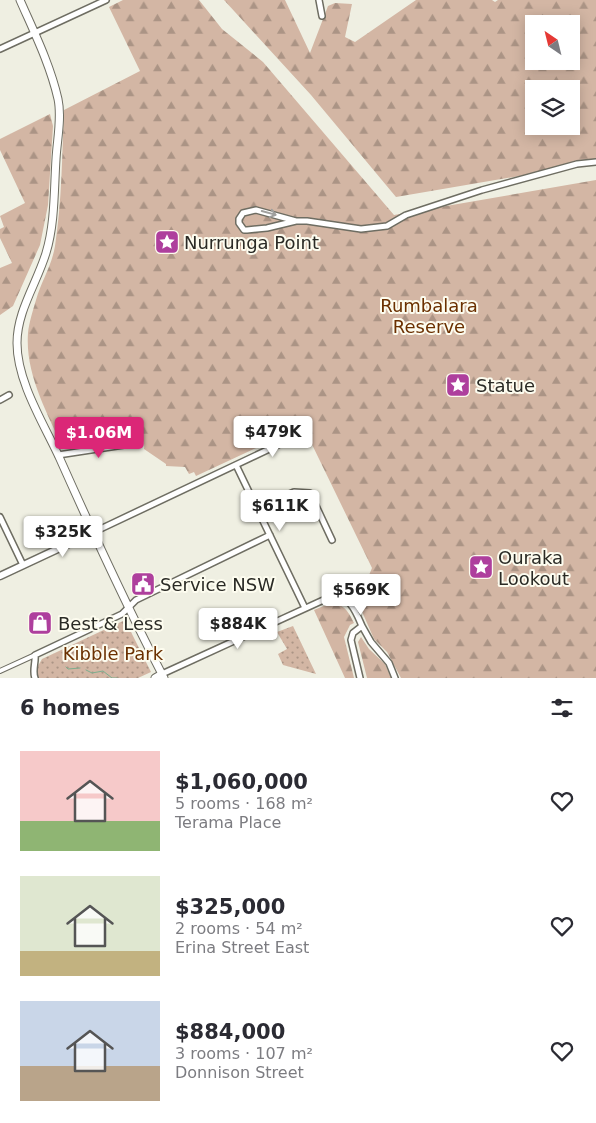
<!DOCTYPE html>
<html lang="en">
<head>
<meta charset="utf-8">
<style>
	body { margin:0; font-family:"DejaVu Sans",sans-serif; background:#f7f7f7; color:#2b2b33; height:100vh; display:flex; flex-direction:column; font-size:19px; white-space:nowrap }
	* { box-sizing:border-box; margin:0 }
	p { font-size:16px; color:#7c7c81 }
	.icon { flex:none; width:28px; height:28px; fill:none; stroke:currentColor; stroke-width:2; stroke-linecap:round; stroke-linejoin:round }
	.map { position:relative; height:678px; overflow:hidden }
	.details { display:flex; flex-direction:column; background:#fff; flex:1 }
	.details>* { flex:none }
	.needle { width:32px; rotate:325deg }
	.controls { position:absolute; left:525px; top:15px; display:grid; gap:10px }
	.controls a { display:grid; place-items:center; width:55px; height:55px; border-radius:0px; background:#fff; box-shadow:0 2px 12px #0003; font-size:25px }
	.price { position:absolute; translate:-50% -42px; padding:0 11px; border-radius:5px; background:#fff; color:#222; font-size:16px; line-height:32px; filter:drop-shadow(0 1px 2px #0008) }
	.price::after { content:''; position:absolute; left:50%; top:30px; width:15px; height:11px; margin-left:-8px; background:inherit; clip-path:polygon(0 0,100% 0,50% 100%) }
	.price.active { background:#db2777; color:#fff }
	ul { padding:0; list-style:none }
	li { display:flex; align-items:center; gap:15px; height:125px; padding:0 20px }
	li span { display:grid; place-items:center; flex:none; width:140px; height:100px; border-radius:0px; color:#555 }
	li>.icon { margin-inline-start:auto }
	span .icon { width:60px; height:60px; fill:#fffc; stroke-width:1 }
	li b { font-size:21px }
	h2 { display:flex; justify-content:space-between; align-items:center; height:60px; padding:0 20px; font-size:21px }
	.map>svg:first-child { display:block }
</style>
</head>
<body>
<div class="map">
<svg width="596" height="678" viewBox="0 0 596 678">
	<defs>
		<pattern id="grass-dots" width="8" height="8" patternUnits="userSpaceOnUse" patternTransform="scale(1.25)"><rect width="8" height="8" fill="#d3b6a4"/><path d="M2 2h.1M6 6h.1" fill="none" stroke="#ab9485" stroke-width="1.8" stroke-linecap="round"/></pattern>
		<pattern id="forest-firs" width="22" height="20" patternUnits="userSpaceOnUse" patternTransform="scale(1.25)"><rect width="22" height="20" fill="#d3b6a4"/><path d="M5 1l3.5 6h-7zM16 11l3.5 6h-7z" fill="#ab9485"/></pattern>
	</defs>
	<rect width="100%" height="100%" fill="#efefe2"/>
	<path fill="url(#grass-dots)" d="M 125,620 L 151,672 L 138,678 L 36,678 L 35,671 L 42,659 Z
		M 293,626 L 316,674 L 283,665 L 278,654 L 287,649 L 277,632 Z"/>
	<path fill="url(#forest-firs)" fill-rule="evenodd" d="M 123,0 L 199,0 L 222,29 L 263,62 L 394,215 L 596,180 L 596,678 L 401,678 L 387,652 L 374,639 L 360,607 L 350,594 L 353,588 L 367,580 L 372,568 L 303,426 L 196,476 L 194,472 L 189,474 L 185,467 L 166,466 L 166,464 L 144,449 C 145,442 143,439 137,435 L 118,441 L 63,448 C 47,412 25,374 28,333 C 29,323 33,310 36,300 C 41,282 52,265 55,246 C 62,201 62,155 64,110 L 140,71 L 109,7 Z
		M 224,0 L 285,0 L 310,53 L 328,6 L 335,3 L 352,4 L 345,37 L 355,42 L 416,0 L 492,0 L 495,2 L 498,0 L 596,0 L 596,163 L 396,197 L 311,95 ZM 534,24 L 571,24 L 571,61 L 534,61 ZM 534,89 L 571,89 L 571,126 L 534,126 Z
		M 50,114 L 53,126 L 48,205 L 40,245 L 13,306 L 0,315 L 0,268 L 12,263 L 0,238 L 0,229 L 4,227 L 0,216 L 25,203 L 0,150 L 0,139 Z
		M 331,603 C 345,605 348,611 354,623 L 350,625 L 344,637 L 354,678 L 345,678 L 314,610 Z
		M 361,637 L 369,649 L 385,664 L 391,678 L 367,678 L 358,642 Z"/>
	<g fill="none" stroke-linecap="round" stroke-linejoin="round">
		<path stroke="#7dae8e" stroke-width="1" d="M 66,667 L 68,669 L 80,668
			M 86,670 L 92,673 L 103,671 L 112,678 L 117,678"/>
		<defs>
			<path id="pedestrian" d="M 0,671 L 35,655"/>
			<path id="minor" d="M 319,0 L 322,16
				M 0,49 L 106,0
				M 296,221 L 267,228 L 247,230 L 244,230 L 239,223 L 239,219 L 243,213 L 256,210 L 296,221 L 307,221 L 361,229 L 387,226 L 406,215 L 482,190 L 577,164 L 596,162
				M 0,400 L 9,395
				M 58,455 L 137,443
				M 236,465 L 305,608
				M 257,508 L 294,492 L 310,493 L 332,540
				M 0,517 L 23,565
				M 94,532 L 301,434
				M 162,674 L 330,597 C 349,593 356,612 362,626
				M 35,678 C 32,671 36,662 35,655 L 122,614 L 136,600 L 270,535
				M 360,678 L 351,640 L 353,633 L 362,626 L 371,642 L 389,663 L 395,678"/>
			<path id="tertiary" d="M 0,576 L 94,532"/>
			<path id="secondary" d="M 20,0 C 34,32 50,64 58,99 C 62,118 57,140 56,159 C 54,190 55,224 46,253 C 37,283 17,311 17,343 C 17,382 44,424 60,459 C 93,533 127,607 164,678
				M 155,678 L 162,674"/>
		</defs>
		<use href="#pedestrian" stroke="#6e6d62" stroke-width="6"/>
		<use href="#minor" stroke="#6e6d62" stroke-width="8"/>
		<use href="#tertiary" stroke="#6e6d62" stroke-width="9"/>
		<use href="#secondary" stroke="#6e6d62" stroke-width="9"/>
		<use href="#pedestrian" stroke="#fff" stroke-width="4"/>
		<use href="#minor" stroke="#fff" stroke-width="5"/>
		<use href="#tertiary" stroke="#fff" stroke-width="6"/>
		<use href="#secondary" stroke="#fff" stroke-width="7"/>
	</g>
	<defs><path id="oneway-shaft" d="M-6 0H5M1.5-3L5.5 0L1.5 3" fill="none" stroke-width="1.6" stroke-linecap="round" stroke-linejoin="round" transform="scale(1.25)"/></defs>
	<use stroke="#9f9f9d" href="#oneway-shaft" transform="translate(269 213) rotate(15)"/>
	<defs>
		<symbol id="sight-square" viewBox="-11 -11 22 22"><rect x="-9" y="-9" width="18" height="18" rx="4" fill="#ae3f9d" stroke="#fdfcef"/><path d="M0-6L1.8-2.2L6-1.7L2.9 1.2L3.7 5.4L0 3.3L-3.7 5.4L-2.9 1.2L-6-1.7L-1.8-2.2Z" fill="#fff"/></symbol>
		<symbol id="civic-square" viewBox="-11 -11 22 22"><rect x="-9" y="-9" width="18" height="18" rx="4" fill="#ae3f9d" stroke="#fdfcef"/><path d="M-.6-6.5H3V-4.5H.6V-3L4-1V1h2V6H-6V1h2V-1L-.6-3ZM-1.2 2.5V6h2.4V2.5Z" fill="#fff"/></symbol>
		<symbol id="shop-square" viewBox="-11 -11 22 22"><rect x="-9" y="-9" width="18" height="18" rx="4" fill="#ae3f9d" stroke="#fdfcef"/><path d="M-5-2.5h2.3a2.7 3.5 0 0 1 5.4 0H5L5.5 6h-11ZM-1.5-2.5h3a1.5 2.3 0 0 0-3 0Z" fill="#fff"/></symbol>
	</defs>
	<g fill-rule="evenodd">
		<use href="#sight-square" x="153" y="228" width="28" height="28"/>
		<use href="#sight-square" x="444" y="371" width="28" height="28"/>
		<use href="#sight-square" x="467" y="553" width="28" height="28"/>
		<use href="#civic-square" x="129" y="570" width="28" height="28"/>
		<use href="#shop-square" x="26" y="609" width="28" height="28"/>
	</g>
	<g text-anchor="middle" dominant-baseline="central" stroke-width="4" stroke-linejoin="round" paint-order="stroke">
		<g font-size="18" fill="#2a2a25" stroke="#fdfcef" text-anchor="start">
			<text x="184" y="242">Nurrunga Point</text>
			<text x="476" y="385">Statue</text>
			<text x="498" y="557">Ouraka<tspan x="498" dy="21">Lookout</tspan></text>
			<text x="160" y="584">Service NSW</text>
			<text x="58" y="623">Best &amp; Less</text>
		</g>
		<g font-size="18" fill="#6b3000" stroke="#fdfcef">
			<text x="429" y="305">Rumbalara<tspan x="429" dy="21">Reserve</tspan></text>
			<text x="113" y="653">Kibble Park</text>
		</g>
	</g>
</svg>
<div class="controls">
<a><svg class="needle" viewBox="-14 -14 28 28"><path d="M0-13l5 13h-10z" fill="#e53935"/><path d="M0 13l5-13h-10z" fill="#7c7c81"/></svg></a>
<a><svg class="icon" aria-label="layers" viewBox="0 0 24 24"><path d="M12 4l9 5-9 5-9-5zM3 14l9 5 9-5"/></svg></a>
</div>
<b class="price" style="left:273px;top:458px">$479K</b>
<b class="price active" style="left:99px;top:459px">$1.06M</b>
<b class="price" style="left:280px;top:532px">$611K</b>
<b class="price" style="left:63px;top:558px">$325K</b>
<b class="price" style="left:361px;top:616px">$569K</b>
<b class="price" style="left:238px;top:650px">$884K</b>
</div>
<section class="details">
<h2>6 homes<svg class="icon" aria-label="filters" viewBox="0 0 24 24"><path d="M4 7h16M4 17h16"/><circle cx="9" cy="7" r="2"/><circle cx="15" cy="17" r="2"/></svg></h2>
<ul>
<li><span style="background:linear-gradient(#f6c9c9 70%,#8fb573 0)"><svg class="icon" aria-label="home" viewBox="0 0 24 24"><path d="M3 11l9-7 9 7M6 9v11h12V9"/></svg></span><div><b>$1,060,000</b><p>5 rooms · 168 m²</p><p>Terama Place</p></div><svg class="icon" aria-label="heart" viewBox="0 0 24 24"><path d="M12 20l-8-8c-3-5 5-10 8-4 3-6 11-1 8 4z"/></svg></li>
<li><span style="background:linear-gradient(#dfe7d0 75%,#c2b280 0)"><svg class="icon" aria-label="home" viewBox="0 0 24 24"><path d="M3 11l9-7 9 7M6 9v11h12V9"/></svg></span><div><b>$325,000</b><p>2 rooms · 54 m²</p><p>Erina Street East</p></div><svg class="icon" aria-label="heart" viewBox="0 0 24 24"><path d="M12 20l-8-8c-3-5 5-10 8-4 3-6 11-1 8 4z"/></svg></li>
<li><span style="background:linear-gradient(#c9d6e8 65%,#b9a48a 0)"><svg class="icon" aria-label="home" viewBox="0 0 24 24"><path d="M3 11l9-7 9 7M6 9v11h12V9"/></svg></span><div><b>$884,000</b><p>3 rooms · 107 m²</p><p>Donnison Street</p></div><svg class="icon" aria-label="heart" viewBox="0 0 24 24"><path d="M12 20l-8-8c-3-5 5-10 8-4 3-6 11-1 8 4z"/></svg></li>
</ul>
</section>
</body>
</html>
